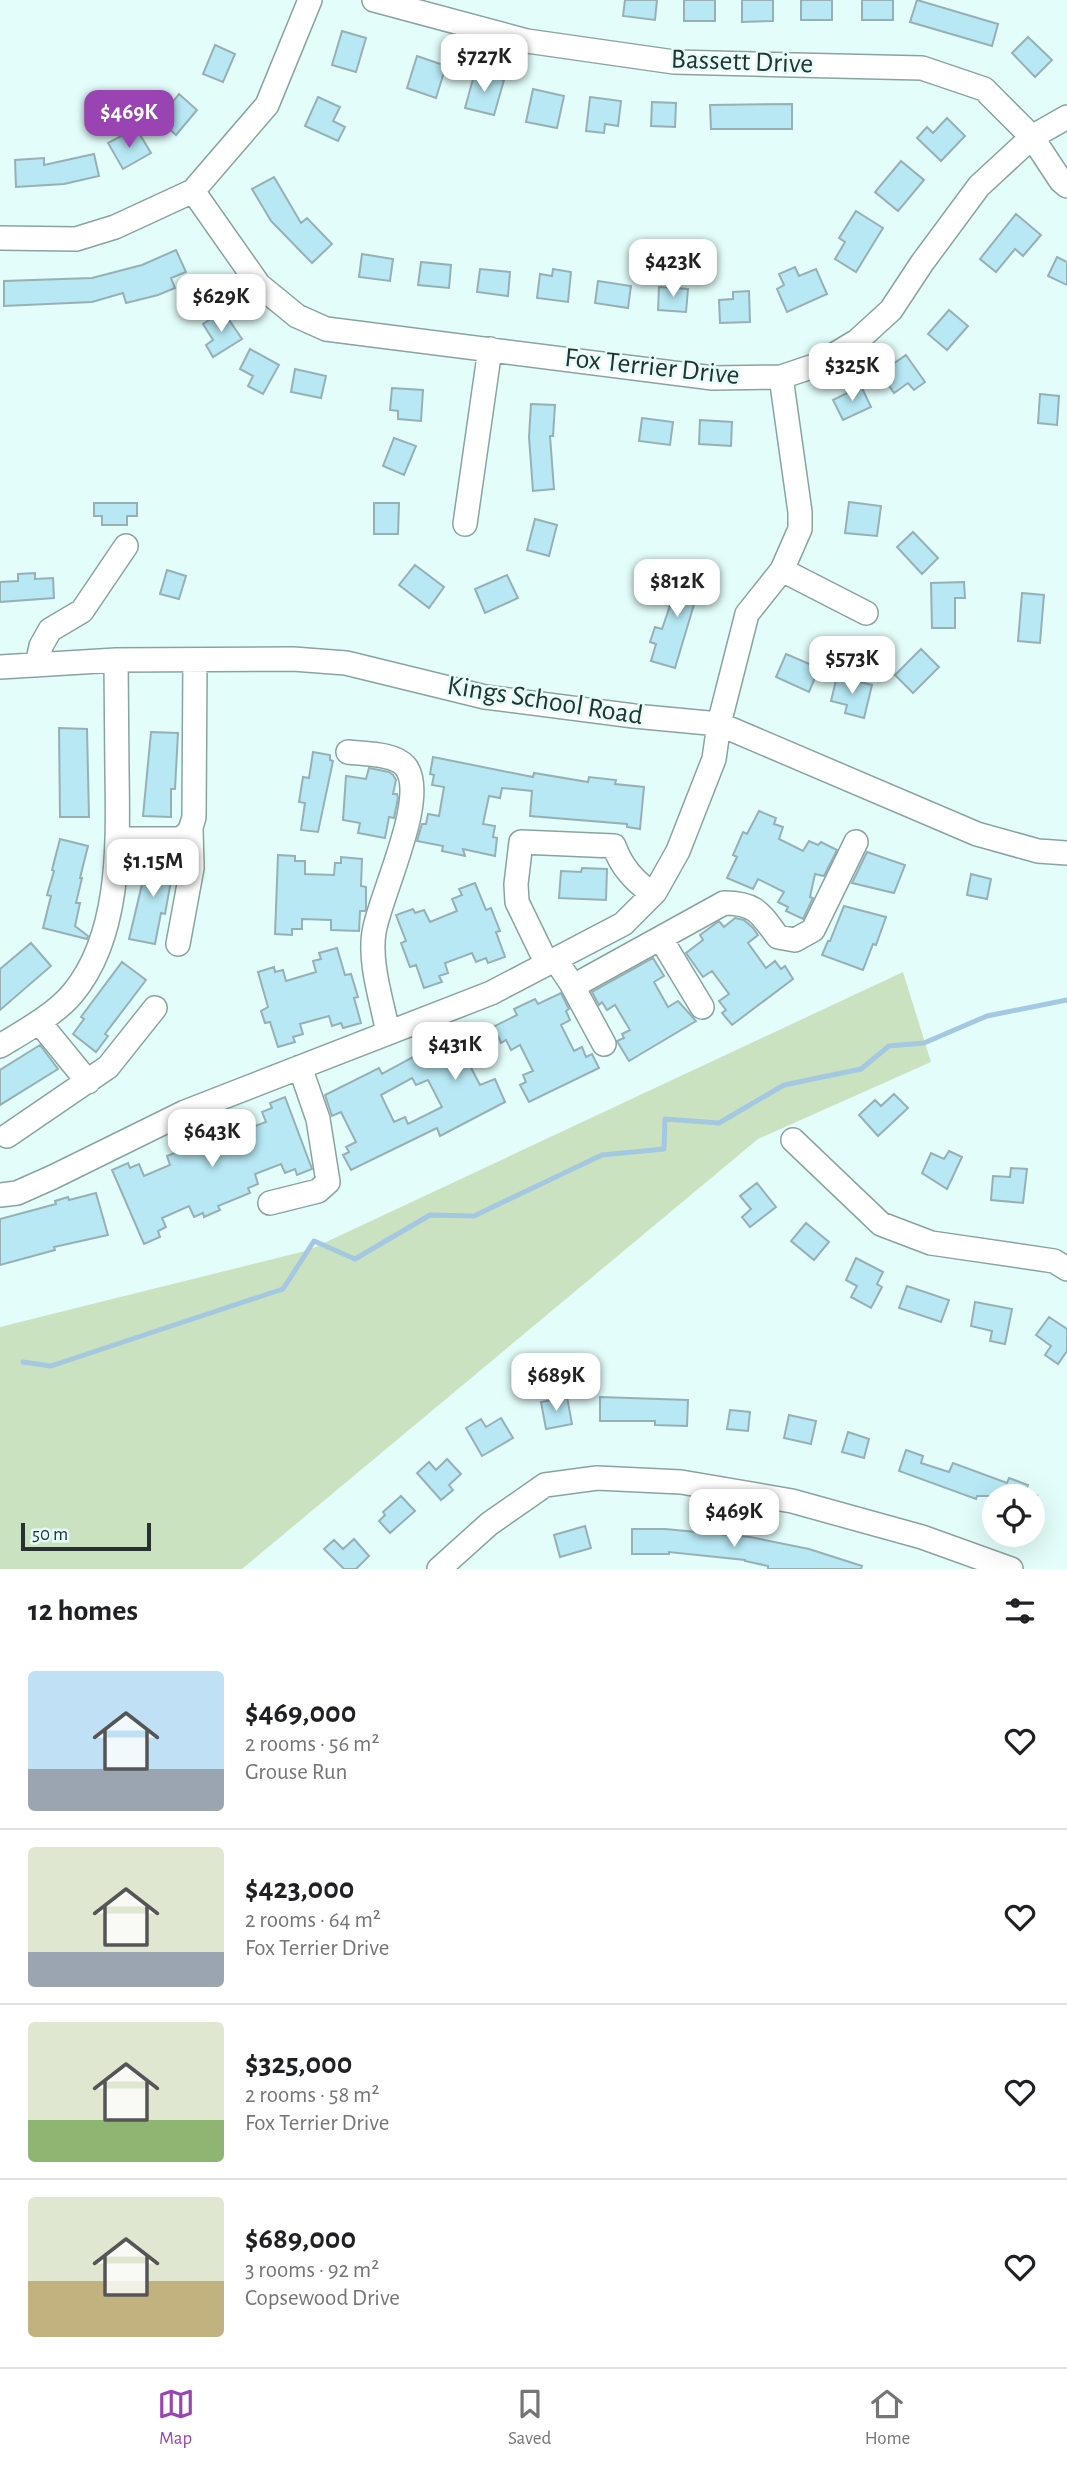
<!DOCTYPE html>
<html lang="en">
<head>
<meta charset="utf-8">
<style>
	body { margin:0; font-family:"Alegreya Sans",sans-serif; background:#f2f2f2; color:#202124; height:100vh; display:flex; flex-direction:column; font-size:26px; white-space:nowrap }
	* { box-sizing:border-box; margin:0 }
	p { font-size:23px; color:#757577 }
	.icon { flex:none; width:38px; height:38px; fill:none; stroke:currentColor; stroke-width:2; stroke-linecap:round; stroke-linejoin:round }
	.map { position:relative; height:1569px; overflow:hidden }
	.details { display:flex; flex-direction:column; background:#fff; flex:1 }
	.details>* { flex:none }
	.controls { position:absolute; left:982px; top:1484px; display:grid; gap:14px }
	.controls a { display:grid; place-items:center; width:63px; height:63px; border-radius:50%; background:#fff; box-shadow:0 7px 28px #0002; font-size:35px }
	.scale { position:absolute; left:21px; bottom:18px; width:130px; box-sizing:border-box; padding-left:7px; border:4px solid #273130; border-top:0; font-size:19px; line-height:24px; white-space:nowrap; color:#273130; -webkit-text-stroke:5px #e2fdfa; paint-order:stroke }
	.price { position:absolute; translate:-50% -60px; padding:0 16px; border-radius:14px; background:#fff; color:#222; font-size:23px; line-height:46px; filter:drop-shadow(0 2px 4px #0008) }
	.price::after { content:''; position:absolute; left:50%; top:42px; width:21px; height:16px; margin-left:-10px; background:inherit; clip-path:polygon(0 0,100% 0,50% 100%) }
	.price.selected { background:#9944b2; color:#fff }
	ul { padding:0; list-style:none }
	li { display:flex; align-items:center; gap:21px; height:175px; padding:0 28px }
	li+li { border-top:2px solid #e0e0e0 }
	li span { display:grid; place-items:center; flex:none; width:196px; height:140px; border-radius:7px; color:#555 }
	li>.icon { margin-inline-start:auto }
	span .icon { width:84px; height:84px; fill:#fffc; stroke-width:1 }
	li b { font-size:30px }
	h2 { display:flex; justify-content:space-between; align-items:center; height:84px; padding:0 28px; font-size:30px }
	.tab-bar { display:flex; justify-content:space-around; align-items:center; height:98px; border-top:2px solid #e0e0e0; background:#fff; font-size:19px; color:#757577 }
	.tab-bar a { display:grid; justify-items:center; gap:4px }
	.tab-bar .selected { color:#9944b2 }
	.map>svg:first-child { display:block }
</style>
</head>
<body>
<div class="map">
<svg width="1067" height="1569" viewBox="0 0 1067 1569">
	<rect width="100%" height="100%" fill="#e2fdfa"/>
	<path fill="#cbe2c1" d="M 903,972 L 931,1062 L 758,1139 L 242,1569 L 0,1569 L 0,1327 L 309,1250 Z"/>
	<g fill="none" stroke-linecap="round" stroke-linejoin="round">
		<path stroke="#a4c8e1" stroke-width="5" d="M 23,1362 L 51,1366 L 283,1289 L 314,1241 L 355,1259 L 430,1215 L 474,1216 L 602,1155 L 664,1149 L 665,1119 L 719,1123 L 784,1085 L 861,1069 L 889,1046 L 924,1043 L 987,1016 L 1067,1000"/>
	</g>
	<path fill="#b7e8f3" stroke="#97b0b6" stroke-width="2" fill-rule="evenodd" d="M 625,0 L 657,0 L 655,20 L 623,16 Z
		M 684,0 L 715,0 L 715,21 L 684,21 Z
		M 742,0 L 773,0 L 773,21 L 742,22 Z
		M 801,0 L 832,0 L 832,20 L 801,20 Z
		M 862,0 L 893,0 L 893,20 L 862,20 Z
		M 917,0 L 998,24 L 992,46 L 910,22 Z
		M 342,31 L 366,38 L 356,72 L 332,65 Z
		M 1028,37 L 1052,60 L 1035,77 L 1012,53 Z
		M 215,45 L 235,54 L 223,82 L 203,74 Z
		M 417,56 L 446,66 L 436,98 L 407,88 Z
		M 475,72 L 504,80 L 494,115 L 465,108 Z
		M 533,89 L 564,96 L 557,128 L 526,122 Z
		M 179,94 L 197,110 L 176,135 L 153,114 L 162,103 L 168,108 Z
		M 318,97 L 340,107 L 333,121 L 345,127 L 338,141 L 305,126 Z
		M 590,97 L 621,101 L 618,126 L 605,124 L 604,133 L 586,131 Z
		M 652,102 L 676,103 L 675,127 L 651,126 Z
		M 792,104 L 792,129 L 711,129 L 710,105 Z
		M 947,118 L 965,136 L 941,161 L 917,138 L 927,127 L 933,133 Z
		M 139,133 L 151,153 L 123,169 L 108,143 L 123,135 L 126,140 Z
		M 94,154 L 99,176 L 64,184 L 16,187 L 15,160 L 44,158 L 44,165 Z
		M 901,161 L 924,180 L 898,211 L 875,192 Z
		M 274,177 L 301,223 L 307,218 L 332,244 L 312,263 L 271,221 L 252,189 Z
		M 856,211 L 883,228 L 856,272 L 835,259 L 845,242 L 839,238 Z
		M 1016,214 L 1041,235 L 1023,256 L 1015,249 L 996,272 L 980,259 Z
		M 176,250 L 186,272 L 171,278 L 175,288 L 158,295 L 126,303 L 123,293 L 92,302 L 4,306 L 4,281 L 92,278 L 142,265 Z
		M 362,254 L 393,259 L 390,281 L 359,277 Z
		M 1057,257 L 1067,262 L 1067,285 L 1048,276 Z
		M 421,262 L 451,265 L 449,288 L 418,285 Z
		M 795,267 L 799,276 L 816,269 L 827,294 L 787,312 L 777,289 L 784,285 L 779,274 Z
		M 480,269 L 510,272 L 508,296 L 477,292 Z
		M 553,269 L 571,272 L 568,302 L 537,298 L 540,274 L 552,276 Z
		M 598,281 L 631,286 L 628,308 L 595,303 Z
		M 659,287 L 688,289 L 686,312 L 658,310 Z
		M 749,291 L 750,322 L 720,323 L 719,300 L 733,299 L 733,292 Z
		M 949,310 L 968,326 L 947,350 L 928,334 Z
		M 223,311 L 242,339 L 213,357 L 206,345 L 213,340 L 203,324 Z
		M 250,349 L 279,365 L 263,394 L 248,386 L 253,376 L 240,369 Z
		M 906,355 L 925,382 L 914,390 L 908,383 L 894,393 L 883,377 L 883,371 Z
		M 295,369 L 326,376 L 321,398 L 291,392 Z
		M 861,386 L 871,407 L 843,420 L 833,400 Z
		M 392,388 L 423,390 L 421,421 L 398,419 L 398,411 L 390,410 Z
		M 1040,394 L 1059,396 L 1057,425 L 1038,423 Z
		M 531,404 L 555,405 L 553,436 L 550,436 L 554,489 L 533,491 L 529,437 Z
		M 642,418 L 673,422 L 670,445 L 639,441 Z
		M 700,420 L 732,422 L 731,446 L 699,444 Z
		M 394,438 L 416,446 L 404,475 L 383,466 Z
		M 849,502 L 881,506 L 877,536 L 845,533 Z
		M 94,503 L 137,503 L 137,516 L 127,516 L 127,525 L 102,525 L 102,516 L 94,516 Z
		M 374,503 L 399,503 L 398,534 L 374,534 Z
		M 535,519 L 557,525 L 549,556 L 527,550 Z
		M 913,532 L 938,558 L 922,574 L 897,547 Z
		M 415,565 L 444,587 L 429,608 L 399,585 Z
		M 684,565 L 704,571 L 675,668 L 651,661 L 656,644 L 650,642 L 655,627 L 662,629 Z
		M 167,570 L 186,576 L 179,599 L 160,594 Z
		M 35,573 L 35,579 L 53,578 L 54,598 L 0,602 L 0,582 L 18,581 L 18,574 Z
		M 507,575 L 518,598 L 485,613 L 475,589 Z
		M 964,582 L 965,598 L 955,598 L 955,628 L 932,628 L 931,583 Z
		M 1022,593 L 1044,595 L 1040,643 L 1018,641 Z
		M 921,649 L 939,667 L 913,693 L 895,675 Z
		M 786,654 L 819,668 L 809,692 L 776,677 Z
		M 837,676 L 872,685 L 864,718 L 845,713 L 847,705 L 831,701 Z
		M 59,728 L 87,729 L 89,817 L 60,817 Z
		M 151,732 L 178,733 L 175,789 L 171,789 L 171,817 L 143,816 Z
		M 313,752 L 330,755 L 330,760 L 333,761 L 318,832 L 301,830 L 305,803 L 299,802 L 303,777 L 309,778 Z
		M 433,757 L 533,777 L 534,773 L 588,782 L 589,777 L 616,780 L 615,784 L 644,787 L 640,829 L 627,827 L 627,824 L 530,816 L 532,791 L 502,788 L 500,798 L 489,796 L 483,824 L 495,826 L 493,837 L 497,838 L 495,856 L 463,849 L 465,856 L 442,851 L 443,846 L 417,841 L 422,824 L 426,824 L 428,814 L 439,816 L 444,787 L 432,785 L 434,775 L 430,774 Z
		M 369,768 L 389,772 L 393,775 L 396,780 L 393,794 L 397,794 L 398,798 L 394,818 L 389,817 L 385,838 L 358,833 L 360,823 L 343,820 L 346,776 L 366,779 Z
		M 759,811 L 776,818 L 774,824 L 783,827 L 779,839 L 803,851 L 809,841 L 818,845 L 821,842 L 837,850 L 824,876 L 815,874 L 810,897 L 813,898 L 803,919 L 786,911 L 788,907 L 778,902 L 784,892 L 758,879 L 753,889 L 727,878 L 737,857 L 733,855 L 743,832 L 747,834 Z
		M 60,839 L 88,846 L 80,878 L 82,878 L 76,903 L 80,903 L 75,926 L 88,936 L 87,939 L 43,928 L 51,896 L 47,895 L 54,871 L 52,870 Z
		M 867,852 L 905,865 L 894,893 L 852,883 Z
		M 149,855 L 177,860 L 174,875 L 172,875 L 165,914 L 161,913 L 155,944 L 129,939 Z
		M 278,855 L 295,856 L 295,861 L 305,861 L 305,874 L 334,875 L 335,863 L 341,863 L 341,857 L 362,859 L 361,886 L 366,887 L 366,909 L 365,911 L 360,911 L 359,931 L 331,930 L 331,920 L 302,919 L 302,929 L 292,929 L 292,935 L 275,934 Z
		M 582,868 L 607,869 L 606,900 L 559,898 L 561,871 L 581,872 Z
		M 971,874 L 991,879 L 987,899 L 967,895 Z
		M 475,883 L 486,910 L 491,908 L 500,931 L 496,932 L 505,957 L 488,963 L 486,958 L 476,962 L 472,953 L 445,963 L 448,973 L 439,976 L 442,982 L 424,988 L 416,965 L 410,967 L 401,943 L 406,941 L 396,915 L 413,909 L 415,913 L 424,910 L 430,922 L 457,911 L 452,899 L 462,895 L 459,889 Z
		M 844,906 L 886,917 L 876,945 L 873,944 L 863,970 L 822,955 L 828,941 L 830,941 Z
		M 735,918 L 744,920 L 753,928 L 758,935 L 748,943 L 766,968 L 775,961 L 781,969 L 785,966 L 793,979 L 732,1025 L 722,1013 L 726,1010 L 719,1001 L 729,994 L 712,971 L 703,977 L 686,953 L 703,940 L 700,935 L 715,924 L 719,921 L 724,927 Z
		M 31,943 L 51,966 L 0,1010 L 0,969 Z
		M 337,948 L 345,975 L 351,974 L 358,997 L 354,998 L 361,1023 L 343,1028 L 341,1023 L 332,1026 L 329,1016 L 300,1024 L 303,1034 L 293,1037 L 295,1042 L 278,1047 L 270,1022 L 265,1023 L 261,1011 L 268,1007 L 258,972 L 274,967 L 275,972 L 283,970 L 286,981 L 316,972 L 313,961 L 321,959 L 319,953 Z
		M 653,958 L 664,976 L 654,982 L 668,1007 L 678,1001 L 696,1021 L 629,1061 L 617,1041 L 624,1038 L 622,1034 L 630,1030 L 615,1005 L 607,1010 L 602,1002 L 599,1005 L 592,992 Z
		M 122,962 L 146,980 L 105,1034 L 108,1036 L 96,1052 L 73,1034 L 84,1019 L 81,1017 Z
		M 561,993 L 569,1009 L 566,1011 L 570,1020 L 561,1025 L 574,1051 L 582,1047 L 586,1057 L 592,1054 L 599,1068 L 529,1102 L 520,1085 L 526,1082 L 523,1075 L 533,1071 L 520,1045 L 511,1050 L 506,1040 L 501,1043 L 498,1036 L 466,1058 L 480,1085 L 495,1079 L 505,1102 L 440,1136 L 437,1128 L 351,1170 L 343,1155 L 349,1152 L 346,1147 L 356,1142 L 341,1112 L 332,1116 L 325,1095 L 379,1068 L 382,1074 L 468,1027 L 473,1037 L 517,1015 L 514,1009 L 535,999 L 538,1004 ZM 412,1078 L 416,1085 L 428,1080 L 442,1107 L 408,1124 L 405,1117 L 394,1122 L 381,1095 Z
		M 40,1045 L 58,1069 L 0,1105 L 0,1070 Z
		M 894,1094 L 908,1108 L 878,1136 L 859,1115 L 875,1100 L 881,1106 Z
		M 285,1097 L 312,1169 L 297,1175 L 295,1169 L 285,1173 L 281,1164 L 255,1174 L 258,1184 L 248,1188 L 250,1193 L 218,1206 L 220,1210 L 204,1217 L 203,1213 L 194,1217 L 189,1206 L 162,1218 L 166,1227 L 158,1231 L 160,1237 L 144,1244 L 112,1170 L 128,1163 L 130,1168 L 139,1164 L 144,1176 L 170,1165 L 167,1156 L 177,1152 L 174,1144 L 209,1129 L 208,1125 L 223,1119 L 226,1125 L 235,1121 L 239,1132 L 266,1122 L 262,1112 L 272,1108 L 270,1103 Z
		M 949,1151 L 962,1157 L 947,1189 L 922,1173 L 931,1153 L 944,1159 Z
		M 1011,1168 L 1027,1169 L 1023,1203 L 991,1200 L 993,1176 L 1010,1177 Z
		M 757,1183 L 776,1207 L 750,1227 L 742,1217 L 751,1209 L 740,1196 Z
		M 96,1193 L 108,1235 L 54,1247 L 55,1250 L 0,1265 L 0,1219 L 56,1204 L 55,1201 L 68,1197 L 69,1200 Z
		M 806,1223 L 829,1242 L 814,1260 L 791,1241 Z
		M 856,1258 L 883,1272 L 877,1284 L 882,1287 L 871,1308 L 851,1297 L 857,1286 L 846,1280 Z
		M 907,1286 L 949,1300 L 941,1322 L 899,1308 Z
		M 975,1302 L 1012,1309 L 1005,1344 L 990,1341 L 992,1331 L 971,1326 Z
		M 1049,1317 L 1067,1329 L 1067,1351 L 1058,1364 L 1045,1355 L 1051,1346 L 1036,1335 Z
		M 567,1397 L 572,1424 L 546,1429 L 541,1402 Z
		M 600,1397 L 688,1400 L 687,1426 L 655,1425 L 655,1421 L 600,1421 Z
		M 730,1410 L 750,1412 L 748,1431 L 727,1429 Z
		M 789,1415 L 816,1421 L 811,1444 L 784,1438 Z
		M 501,1418 L 513,1438 L 482,1456 L 466,1428 L 481,1419 L 486,1427 Z
		M 848,1432 L 869,1439 L 864,1458 L 842,1452 Z
		M 906,1450 L 923,1456 L 921,1463 L 949,1472 L 953,1463 L 1007,1483 L 1009,1478 L 1028,1485 L 1026,1490 L 1038,1496 L 977,1496 L 976,1499 L 899,1471 Z
		M 447,1459 L 461,1474 L 449,1485 L 453,1490 L 441,1500 L 417,1473 L 429,1462 L 436,1470 Z
		M 401,1496 L 415,1511 L 390,1533 L 379,1521 L 385,1515 L 383,1512 Z
		M 585,1526 L 591,1548 L 560,1557 L 554,1535 Z
		M 632,1529 L 665,1529 L 750,1537 L 809,1549 L 862,1566 L 861,1569 L 768,1569 L 768,1566 L 745,1561 L 745,1560 L 669,1552 L 669,1554 L 632,1554 Z
		M 354,1539 L 369,1556 L 356,1569 L 344,1569 L 324,1549 L 334,1540 L 343,1549 Z"/>
	<g fill="none" stroke-linecap="round" stroke-linejoin="round">
		<defs>
			<path id="minor" d="M 374,0 L 527,41 L 674,62 L 922,68 L 984,89 L 1032,137 L 1061,181 L 1067,186
				M 193,191 L 259,285 L 297,316 L 326,329 L 713,378 L 781,377 L 817,365 L 857,341 L 891,310 L 922,263 L 979,186 L 1032,137 L 1067,117
				M 0,238 L 76,239 L 115,227 L 193,191 L 267,105 L 310,0
				M 465,524 L 490,349
				M 782,570 L 866,613
				M 37,665 L 41,646 L 50,630 L 82,611 L 126,546
				M 0,667 L 116,660 L 293,659 L 346,663 L 485,697 L 634,716 L 719,724 L 977,834 L 1038,851 L 1067,853
				M 348,752 C 364,754 394,753 405,766 C 430,795 380,895 374,932 C 369,964 382,1001 388,1033
				M 118,839 L 179,839 C 190,834 191,828 194,817 L 195,660
				M 661,939 L 702,1007
				M 178,944 L 192,868 L 191,829
				M 555,959 L 571,983 L 579,983 L 724,903 C 756,903 760,913 778,937 L 795,940 L 813,930 L 856,842
				M 547,964 L 517,902 L 516,884 L 521,842 L 614,846 C 622,868 634,880 652,894
				M 571,983 L 604,1044
				M 39,1022 L 88,1082
				M 0,1046 C 23,1032 56,1014 73,993 C 121,935 118,843 117,772 C 117,735 116,698 116,660
				M 7,1136 L 108,1067 L 155,1008
				M 793,1140 L 881,1224 L 931,1243 L 1054,1261 L 1067,1269
				M 0,1195 L 17,1193 L 53,1177 L 185,1112 L 491,993 L 623,924 L 655,892 L 678,851 L 714,759 L 719,724 L 747,614 L 782,570 L 800,529 L 800,512 L 781,377
				M 270,1203 L 318,1191 L 328,1182 L 318,1119 L 300,1067
				M 439,1569 L 489,1524 L 545,1485 L 597,1478 L 681,1482 L 792,1501 L 922,1537 L 1011,1569"/>
		</defs>
		<use href="#minor" stroke="#8aa3a0" stroke-width="26"/>
		<use href="#minor" stroke="#fff" stroke-width="23"/>
	</g>
	<g text-anchor="middle" dominant-baseline="central" stroke-width="5" stroke-linejoin="round" paint-order="stroke">
		<g font-size="28" fill="#273130" stroke="#e2fdfa">
			<text transform="translate(742 62) rotate(2)">Bassett Drive</text>
			<text transform="translate(652 367) rotate(6)">Fox Terrier Drive</text>
			<text transform="translate(545 701) rotate(9)">Kings School Road</text>
		</g>
	</g>
</svg>
<div class="controls">
<a><svg class="icon" aria-label="locate" viewBox="0 0 24 24"><circle cx="12" cy="12" r="6"/><path d="M12 2v4M12 18v4M2 12h4M18 12h4"/></svg></a>
</div>
<div class="scale">50 m</div>
<b class="price" style="left:484px;top:94px">$727K</b>
<b class="price selected" style="left:129px;top:150px">$469K</b>
<b class="price" style="left:673px;top:299px">$423K</b>
<b class="price" style="left:221px;top:334px">$629K</b>
<b class="price" style="left:852px;top:403px">$325K</b>
<b class="price" style="left:677px;top:619px">$812K</b>
<b class="price" style="left:852px;top:696px">$573K</b>
<b class="price" style="left:153px;top:899px">$1.15M</b>
<b class="price" style="left:455px;top:1082px">$431K</b>
<b class="price" style="left:212px;top:1169px">$643K</b>
<b class="price" style="left:556px;top:1413px">$689K</b>
<b class="price" style="left:734px;top:1549px">$469K</b>
</div>
<section class="details">
<h2>12 homes<svg class="icon" aria-label="filters" viewBox="0 0 24 24"><path d="M4 7h16M4 17h16"/><circle cx="9" cy="7" r="2"/><circle cx="15" cy="17" r="2"/></svg></h2>
<ul>
<li><span style="background:linear-gradient(#bfe0f5 70%,#9aa5b1 0)"><svg class="icon" aria-label="home" viewBox="0 0 24 24"><path d="M3 11l9-7 9 7M6 9v11h12V9"/></svg></span><div><b>$469,000</b><p>2 rooms · 56 m²</p><p>Grouse Run</p></div><svg class="icon" aria-label="heart" viewBox="0 0 24 24"><path d="M12 20l-8-8c-3-5 5-10 8-4 3-6 11-1 8 4z"/></svg></li>
<li><span style="background:linear-gradient(#dfe7d0 75%,#9aa5b1 0)"><svg class="icon" aria-label="home" viewBox="0 0 24 24"><path d="M3 11l9-7 9 7M6 9v11h12V9"/></svg></span><div><b>$423,000</b><p>2 rooms · 64 m²</p><p>Fox Terrier Drive</p></div><svg class="icon" aria-label="heart" viewBox="0 0 24 24"><path d="M12 20l-8-8c-3-5 5-10 8-4 3-6 11-1 8 4z"/></svg></li>
<li><span style="background:linear-gradient(#dfe7d0 70%,#8fb573 0)"><svg class="icon" aria-label="home" viewBox="0 0 24 24"><path d="M3 11l9-7 9 7M6 9v11h12V9"/></svg></span><div><b>$325,000</b><p>2 rooms · 58 m²</p><p>Fox Terrier Drive</p></div><svg class="icon" aria-label="heart" viewBox="0 0 24 24"><path d="M12 20l-8-8c-3-5 5-10 8-4 3-6 11-1 8 4z"/></svg></li>
<li><span style="background:linear-gradient(#dfe7d0 60%,#c2b280 0)"><svg class="icon" aria-label="home" viewBox="0 0 24 24"><path d="M3 11l9-7 9 7M6 9v11h12V9"/></svg></span><div><b>$689,000</b><p>3 rooms · 92 m²</p><p>Copsewood Drive</p></div><svg class="icon" aria-label="heart" viewBox="0 0 24 24"><path d="M12 20l-8-8c-3-5 5-10 8-4 3-6 11-1 8 4z"/></svg></li>
</ul>
</section>
<nav class="tab-bar">
<a class="selected"><svg class="icon" aria-label="map" viewBox="0 0 24 24"><path d="M3 6l6-2 6 2 6-2v14l-6 2-6-2-6 2zM9 4v14M15 6v14"/></svg>Map</a>
<a><svg class="icon" aria-label="saved" viewBox="0 0 24 24"><path d="M7 4h10v16l-5-4-5 4z"/></svg>Saved</a>
<a><svg class="icon" aria-label="home" viewBox="0 0 24 24"><path d="M3 11l9-7 9 7M6 9v11h12V9"/></svg>Home</a>
</nav>
</body>
</html>
